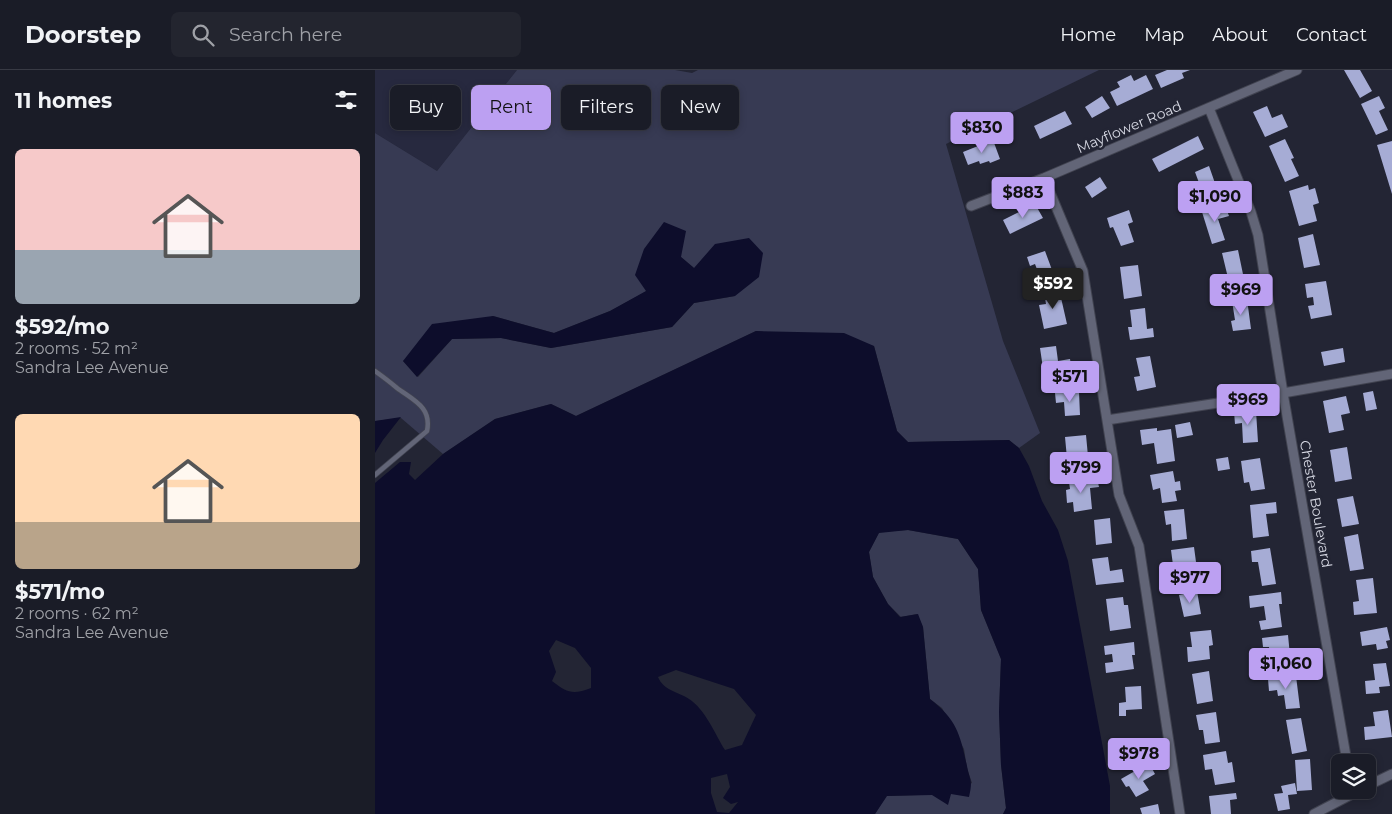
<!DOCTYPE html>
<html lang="en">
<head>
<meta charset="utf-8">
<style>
	body { margin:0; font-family:Montserrat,sans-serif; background:#23252f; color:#f1f3f6; height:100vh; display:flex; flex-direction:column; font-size:19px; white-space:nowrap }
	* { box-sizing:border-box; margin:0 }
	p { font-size:16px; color:#9fa1a7 }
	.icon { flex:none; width:28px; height:28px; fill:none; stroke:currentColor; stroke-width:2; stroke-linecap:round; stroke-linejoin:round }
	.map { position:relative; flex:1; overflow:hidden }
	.drawer { display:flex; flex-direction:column; background:#1a1c27; width:375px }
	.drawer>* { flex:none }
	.hud { position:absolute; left:15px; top:15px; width:475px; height:45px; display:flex; gap:10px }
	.fabs { position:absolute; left:956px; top:684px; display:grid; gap:10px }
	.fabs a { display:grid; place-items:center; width:45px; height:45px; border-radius:8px; background:#1a1c27; box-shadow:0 2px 8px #0003,0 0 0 1px #383a44; font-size:25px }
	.price { position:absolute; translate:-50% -42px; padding:0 11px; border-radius:5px; background:#bca0f2; color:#111; font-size:16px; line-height:32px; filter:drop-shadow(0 1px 2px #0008) }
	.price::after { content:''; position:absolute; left:50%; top:30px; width:15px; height:11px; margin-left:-8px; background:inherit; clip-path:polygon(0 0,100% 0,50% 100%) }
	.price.active { background:#222; color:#fff }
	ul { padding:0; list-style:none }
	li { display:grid; align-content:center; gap:10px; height:265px; padding:0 15px }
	li span { display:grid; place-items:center; height:155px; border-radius:8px; color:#555 }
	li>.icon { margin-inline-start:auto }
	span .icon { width:90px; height:90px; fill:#fffc; stroke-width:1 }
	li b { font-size:21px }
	h2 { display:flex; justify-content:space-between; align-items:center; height:60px; padding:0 15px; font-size:21px }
	.pill { padding:0 18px; border-radius:8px; background:#1a1c27; box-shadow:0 2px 8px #0003,0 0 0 1px #383a44; font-size:18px; line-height:45px }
	.pill.active { background:#bca0f2; color:#111 }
	header { display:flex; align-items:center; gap:30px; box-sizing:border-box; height:70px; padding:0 25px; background:#1a1c27; border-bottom:1px solid #383a44 }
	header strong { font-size:24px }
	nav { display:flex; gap:28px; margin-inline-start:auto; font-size:18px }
	.search { width:350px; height:45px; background:#23252f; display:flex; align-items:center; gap:12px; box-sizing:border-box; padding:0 18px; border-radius:8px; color:#9fa1a7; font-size:19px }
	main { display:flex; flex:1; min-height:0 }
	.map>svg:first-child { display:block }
</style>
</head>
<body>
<header>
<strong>Doorstep</strong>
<div class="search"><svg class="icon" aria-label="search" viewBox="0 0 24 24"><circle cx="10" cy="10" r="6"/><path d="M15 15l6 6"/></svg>Search here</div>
<nav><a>Home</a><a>Map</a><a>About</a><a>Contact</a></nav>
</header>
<main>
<section class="drawer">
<h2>11 homes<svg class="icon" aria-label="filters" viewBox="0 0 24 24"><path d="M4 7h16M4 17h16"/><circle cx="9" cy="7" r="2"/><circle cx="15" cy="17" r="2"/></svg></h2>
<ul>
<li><span style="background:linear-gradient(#f6c9c9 65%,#9aa5b1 0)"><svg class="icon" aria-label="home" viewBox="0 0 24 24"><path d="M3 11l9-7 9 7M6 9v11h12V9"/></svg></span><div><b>$592/mo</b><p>2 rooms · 52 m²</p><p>Sandra Lee Avenue</p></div></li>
<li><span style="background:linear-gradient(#ffd9b3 70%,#b9a48a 0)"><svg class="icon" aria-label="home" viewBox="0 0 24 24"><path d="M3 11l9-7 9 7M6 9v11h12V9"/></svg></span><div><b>$571/mo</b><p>2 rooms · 62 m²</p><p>Sandra Lee Avenue</p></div></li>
</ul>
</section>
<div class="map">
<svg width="1017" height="744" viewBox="0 0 1017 744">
	<rect width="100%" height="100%" fill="#232534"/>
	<path fill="#27293f" d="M 0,0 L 142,0 L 62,101 L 0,63 Z"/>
	<path fill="#373a53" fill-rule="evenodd" d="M 142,0 L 300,0 L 317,3 L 323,0 L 724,0 L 571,74 L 628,271 L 665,363 L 644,378 L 634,370 L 533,372 L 522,361 L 499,276 L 381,261 L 201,346 L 176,334 L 120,349 L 68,384 L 26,348 L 0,351 L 0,63 L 62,101 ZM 306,187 L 319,198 L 360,226 L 319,233 L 297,257 L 176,278 L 126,268 L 77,269 L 43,307 L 28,291 L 118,246 L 179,263 L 235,241 L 272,221 Z
		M 533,460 L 583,469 L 603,499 L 606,540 L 626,589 L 624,642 L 626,695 L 631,738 L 628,744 L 500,744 L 511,726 L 576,724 L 597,713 L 592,698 L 589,679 L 567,638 L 555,629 L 548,557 L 542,544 L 526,547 L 513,534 L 498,507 L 494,482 L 504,462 Z"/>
	<path fill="#0d0d2b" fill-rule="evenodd" d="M 289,152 L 311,161 L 306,187 L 319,198 L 340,174 L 374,168 L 388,183 L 384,207 L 360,226 L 319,233 L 297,257 L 176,278 L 126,268 L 77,269 L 42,307 L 28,291 L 57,254 L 118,246 L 179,263 L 235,241 L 271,221 L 260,205 L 269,179 Z
		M 381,261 L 469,263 L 499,276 L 522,361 L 533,372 L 634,370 L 644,378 L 654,396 L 667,431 L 683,460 L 693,491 L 735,716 L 735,744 L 628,744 L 631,738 L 626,695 L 624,642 L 626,589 L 606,540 L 603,499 L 583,469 L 533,460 L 504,463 L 494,482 L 498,507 L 513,534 L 525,547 L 543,544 L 548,557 L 555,629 C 582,650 585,664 592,696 C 595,712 598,709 594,727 L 576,724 L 573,735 L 557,725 L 512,726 L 500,744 L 0,744 L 0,413 L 25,392 L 36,392 L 34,404 L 40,410 L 68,384 L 120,349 L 176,334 L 201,346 ZM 181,570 L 200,578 L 216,598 L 216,618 C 198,625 192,623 177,611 L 181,602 L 174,581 ZM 301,600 L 359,619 L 381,645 L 367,675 L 350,680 C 340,664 330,639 314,629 C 302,621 289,621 283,607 ZM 352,704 L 355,717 L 348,728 L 356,734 L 363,732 L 354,743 L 342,742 L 336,723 L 336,708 Z
		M 26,347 L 8,370 L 0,383 L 0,351 Z"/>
	<path fill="#a6acd5" d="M 792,0 L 815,0 L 807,3 L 809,8 L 786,18 L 780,5 Z
		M 969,0 L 985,0 L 997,21 L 985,28 Z
		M 756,5 L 759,11 L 771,5 L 778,19 L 742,36 L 735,22 L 745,17 L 742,12 Z
		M 727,26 L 735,38 L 717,48 L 710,37 Z
		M 1004,26 L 1010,38 L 1004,41 L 1013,60 L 1001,65 L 986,34 Z
		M 892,36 L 897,48 L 907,44 L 913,57 L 890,67 L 878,42 Z
		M 690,41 L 697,54 L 665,69 L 659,56 Z
		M 823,66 L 829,79 L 784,102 L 777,89 Z
		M 910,69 L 919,88 L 916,89 L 924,106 L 910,112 L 894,76 Z
		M 618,70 L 625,89 L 615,93 L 614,91 L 605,94 L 604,91 L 593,95 L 588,82 Z
		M 1017,71 L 1017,124 L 1002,75 Z
		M 834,96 L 841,116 L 844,115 L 849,125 L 826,134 L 822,123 L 827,121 L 820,102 Z
		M 725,107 L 732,118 L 717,128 L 710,117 Z
		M 933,115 L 934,120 L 940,118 L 944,133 L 938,135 L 942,151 L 924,156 L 914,121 Z
		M 660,134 L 668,148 L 635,164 L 628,150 Z
		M 850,135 L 854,146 L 843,149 L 850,170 L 837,174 L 827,142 Z
		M 754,140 L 758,152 L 753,154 L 759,172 L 746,176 L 738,157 L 735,158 L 732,148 Z
		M 938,164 L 945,195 L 929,198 L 923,168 Z
		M 863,180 L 869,209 L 854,212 L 847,183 Z
		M 670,181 L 680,208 L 667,213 L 660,194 L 655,196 L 652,187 Z
		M 763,195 L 767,226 L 749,229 L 745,197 Z
		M 951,211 L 957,245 L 936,249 L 933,236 L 939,235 L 938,227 L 932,228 L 930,214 Z
		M 684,219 L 692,254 L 669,259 L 664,235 L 671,234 L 669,222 Z
		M 872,229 L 876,259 L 858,261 L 856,251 L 860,250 L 857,231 Z
		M 770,238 L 772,259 L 778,258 L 779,267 L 755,270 L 753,257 L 757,257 L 755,240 Z
		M 681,276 L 683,291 L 695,289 L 697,301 L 669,305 L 665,278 Z
		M 968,278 L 970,292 L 949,296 L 946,282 Z
		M 775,286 L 781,317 L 762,321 L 759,307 L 765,306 L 761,288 Z
		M 998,321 L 1002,339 L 991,341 L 988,323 Z
		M 704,322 L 705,345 L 690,346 L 689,332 L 681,333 L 680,323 Z
		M 971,326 L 975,343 L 966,345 L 969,360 L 954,363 L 948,331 Z
		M 881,341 L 883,372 L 868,373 L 867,353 L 860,354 L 859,342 Z
		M 815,352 L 818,365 L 802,368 L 800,355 Z
		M 782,358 L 782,361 L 796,359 L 800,391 L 782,394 L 779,373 L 767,375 L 765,360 Z
		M 711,365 L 714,397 L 693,399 L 690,367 Z
		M 972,377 L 977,409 L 960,412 L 955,380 Z
		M 853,387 L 855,399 L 843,401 L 841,389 Z
		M 885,388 L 890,419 L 876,421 L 874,412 L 869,413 L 866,391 Z
		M 798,401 L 800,412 L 805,411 L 806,420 L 800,421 L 802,431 L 787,433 L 785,418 L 778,420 L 775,405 Z
		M 722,408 L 724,417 L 715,418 L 717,439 L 699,442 L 698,432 L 692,433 L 691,420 L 695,419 L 694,412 Z
		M 978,426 L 984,454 L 967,457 L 962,429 Z
		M 901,432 L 902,443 L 891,444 L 894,466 L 878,468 L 875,435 Z
		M 809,439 L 812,469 L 797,471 L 796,454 L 791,455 L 789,441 Z
		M 735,448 L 737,473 L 721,475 L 719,450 Z
		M 983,464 L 989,499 L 975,501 L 969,467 Z
		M 819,477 L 823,507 L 803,510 L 801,495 L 798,495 L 796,480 Z
		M 895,478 L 901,514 L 887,516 L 883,492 L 877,492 L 876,481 Z
		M 733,487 L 735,501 L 747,499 L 749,512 L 721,515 L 717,489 Z
		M 998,508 L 1002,543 L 979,545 L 978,532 L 984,531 L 981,510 Z
		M 822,521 L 826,544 L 809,547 L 804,525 Z
		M 906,522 L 907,534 L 904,534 L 907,557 L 886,560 L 884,551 L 891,550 L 889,536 L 875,538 L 874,526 Z
		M 748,527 L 749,535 L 753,535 L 756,558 L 735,561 L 731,529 Z
		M 1012,557 L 1015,570 L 1011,571 L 1013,578 L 1002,580 L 1001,574 L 987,576 L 985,562 Z
		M 836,560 L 838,575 L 834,576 L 835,589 L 813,592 L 812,577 L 817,577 L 815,562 Z
		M 913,565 L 916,596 L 903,598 L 901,585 L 895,585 L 894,577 L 888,577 L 887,568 Z
		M 759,572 L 760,585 L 757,585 L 759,599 L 731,603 L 730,593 L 738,592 L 737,584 L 730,585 L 729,576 Z
		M 1011,593 L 1015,616 L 1004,617 L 1005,623 L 991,624 L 990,611 L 1000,610 L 998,594 Z
		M 834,601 L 838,631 L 822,634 L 817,604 Z
		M 921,606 L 925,638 L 911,639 L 909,625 L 903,626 L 902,620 L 894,621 L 893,609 Z
		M 766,616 L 767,639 L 751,640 L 751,646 L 744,646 L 744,633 L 751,632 L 750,617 Z
		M 1013,640 L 1017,667 L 990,670 L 989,657 L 1000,656 L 998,642 Z
		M 841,642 L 845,672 L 830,674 L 828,660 L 824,660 L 821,645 Z
		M 926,648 L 932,681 L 917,684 L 911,650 Z
		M 851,681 L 853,693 L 857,692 L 860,712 L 840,715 L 837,699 L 830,700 L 828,685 Z
		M 935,689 L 937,720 L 922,721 L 920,690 Z
		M 774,693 L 780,704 L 768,711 L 774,720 L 761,727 L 754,716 L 751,717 L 746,709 Z
		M 920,713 L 922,724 L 913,725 L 915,739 L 903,741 L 899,724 L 908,723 L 906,716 Z
		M 861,723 L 862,729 L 855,730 L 856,744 L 836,744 L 834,726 Z
		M 783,734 L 785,744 L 767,744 L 765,738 Z"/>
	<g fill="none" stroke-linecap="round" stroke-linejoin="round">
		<defs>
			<path id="service" d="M 0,301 C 7,306 15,312 22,318 C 38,330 57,337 52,361 L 0,405"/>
			<path id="minor" d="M 834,38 L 876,142 L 883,165 L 908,323 L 972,692
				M 669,108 L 708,201 L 744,425 L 764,476 L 805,744
				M 596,136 L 669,108 L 922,0
				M 732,350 L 908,323 L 1017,304
				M 992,716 L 1017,704
				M 939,744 L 985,720"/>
		</defs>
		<use href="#service" stroke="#414350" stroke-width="6"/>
		<use href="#minor" stroke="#414350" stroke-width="11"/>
		<use href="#service" stroke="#626577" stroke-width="4.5"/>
		<use href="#minor" stroke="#626577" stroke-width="9"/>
	</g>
	<g text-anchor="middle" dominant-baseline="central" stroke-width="5" stroke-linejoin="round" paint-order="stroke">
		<g font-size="14" fill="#d6d8e3" stroke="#232534">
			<text transform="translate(754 57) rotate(-23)">Mayflower Road</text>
			<text transform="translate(941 434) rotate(80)">Chester Boulevard</text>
		</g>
	</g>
</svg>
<div class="fabs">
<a><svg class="icon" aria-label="layers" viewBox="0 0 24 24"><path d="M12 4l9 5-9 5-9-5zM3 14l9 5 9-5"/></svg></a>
</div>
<b class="price" style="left:607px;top:84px">$830</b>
<b class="price" style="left:648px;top:149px">$883</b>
<b class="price" style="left:840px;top:153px">$1,090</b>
<b class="price active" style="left:678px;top:240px">$592</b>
<b class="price" style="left:866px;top:246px">$969</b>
<b class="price" style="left:695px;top:333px">$571</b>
<b class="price" style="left:873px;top:356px">$969</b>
<b class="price" style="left:706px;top:424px">$799</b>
<b class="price" style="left:815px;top:534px">$977</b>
<b class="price" style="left:911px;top:620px">$1,060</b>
<b class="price" style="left:764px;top:710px">$978</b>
<div class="hud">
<a class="pill">Buy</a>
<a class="pill active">Rent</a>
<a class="pill">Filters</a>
<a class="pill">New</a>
</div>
</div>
</main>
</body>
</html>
